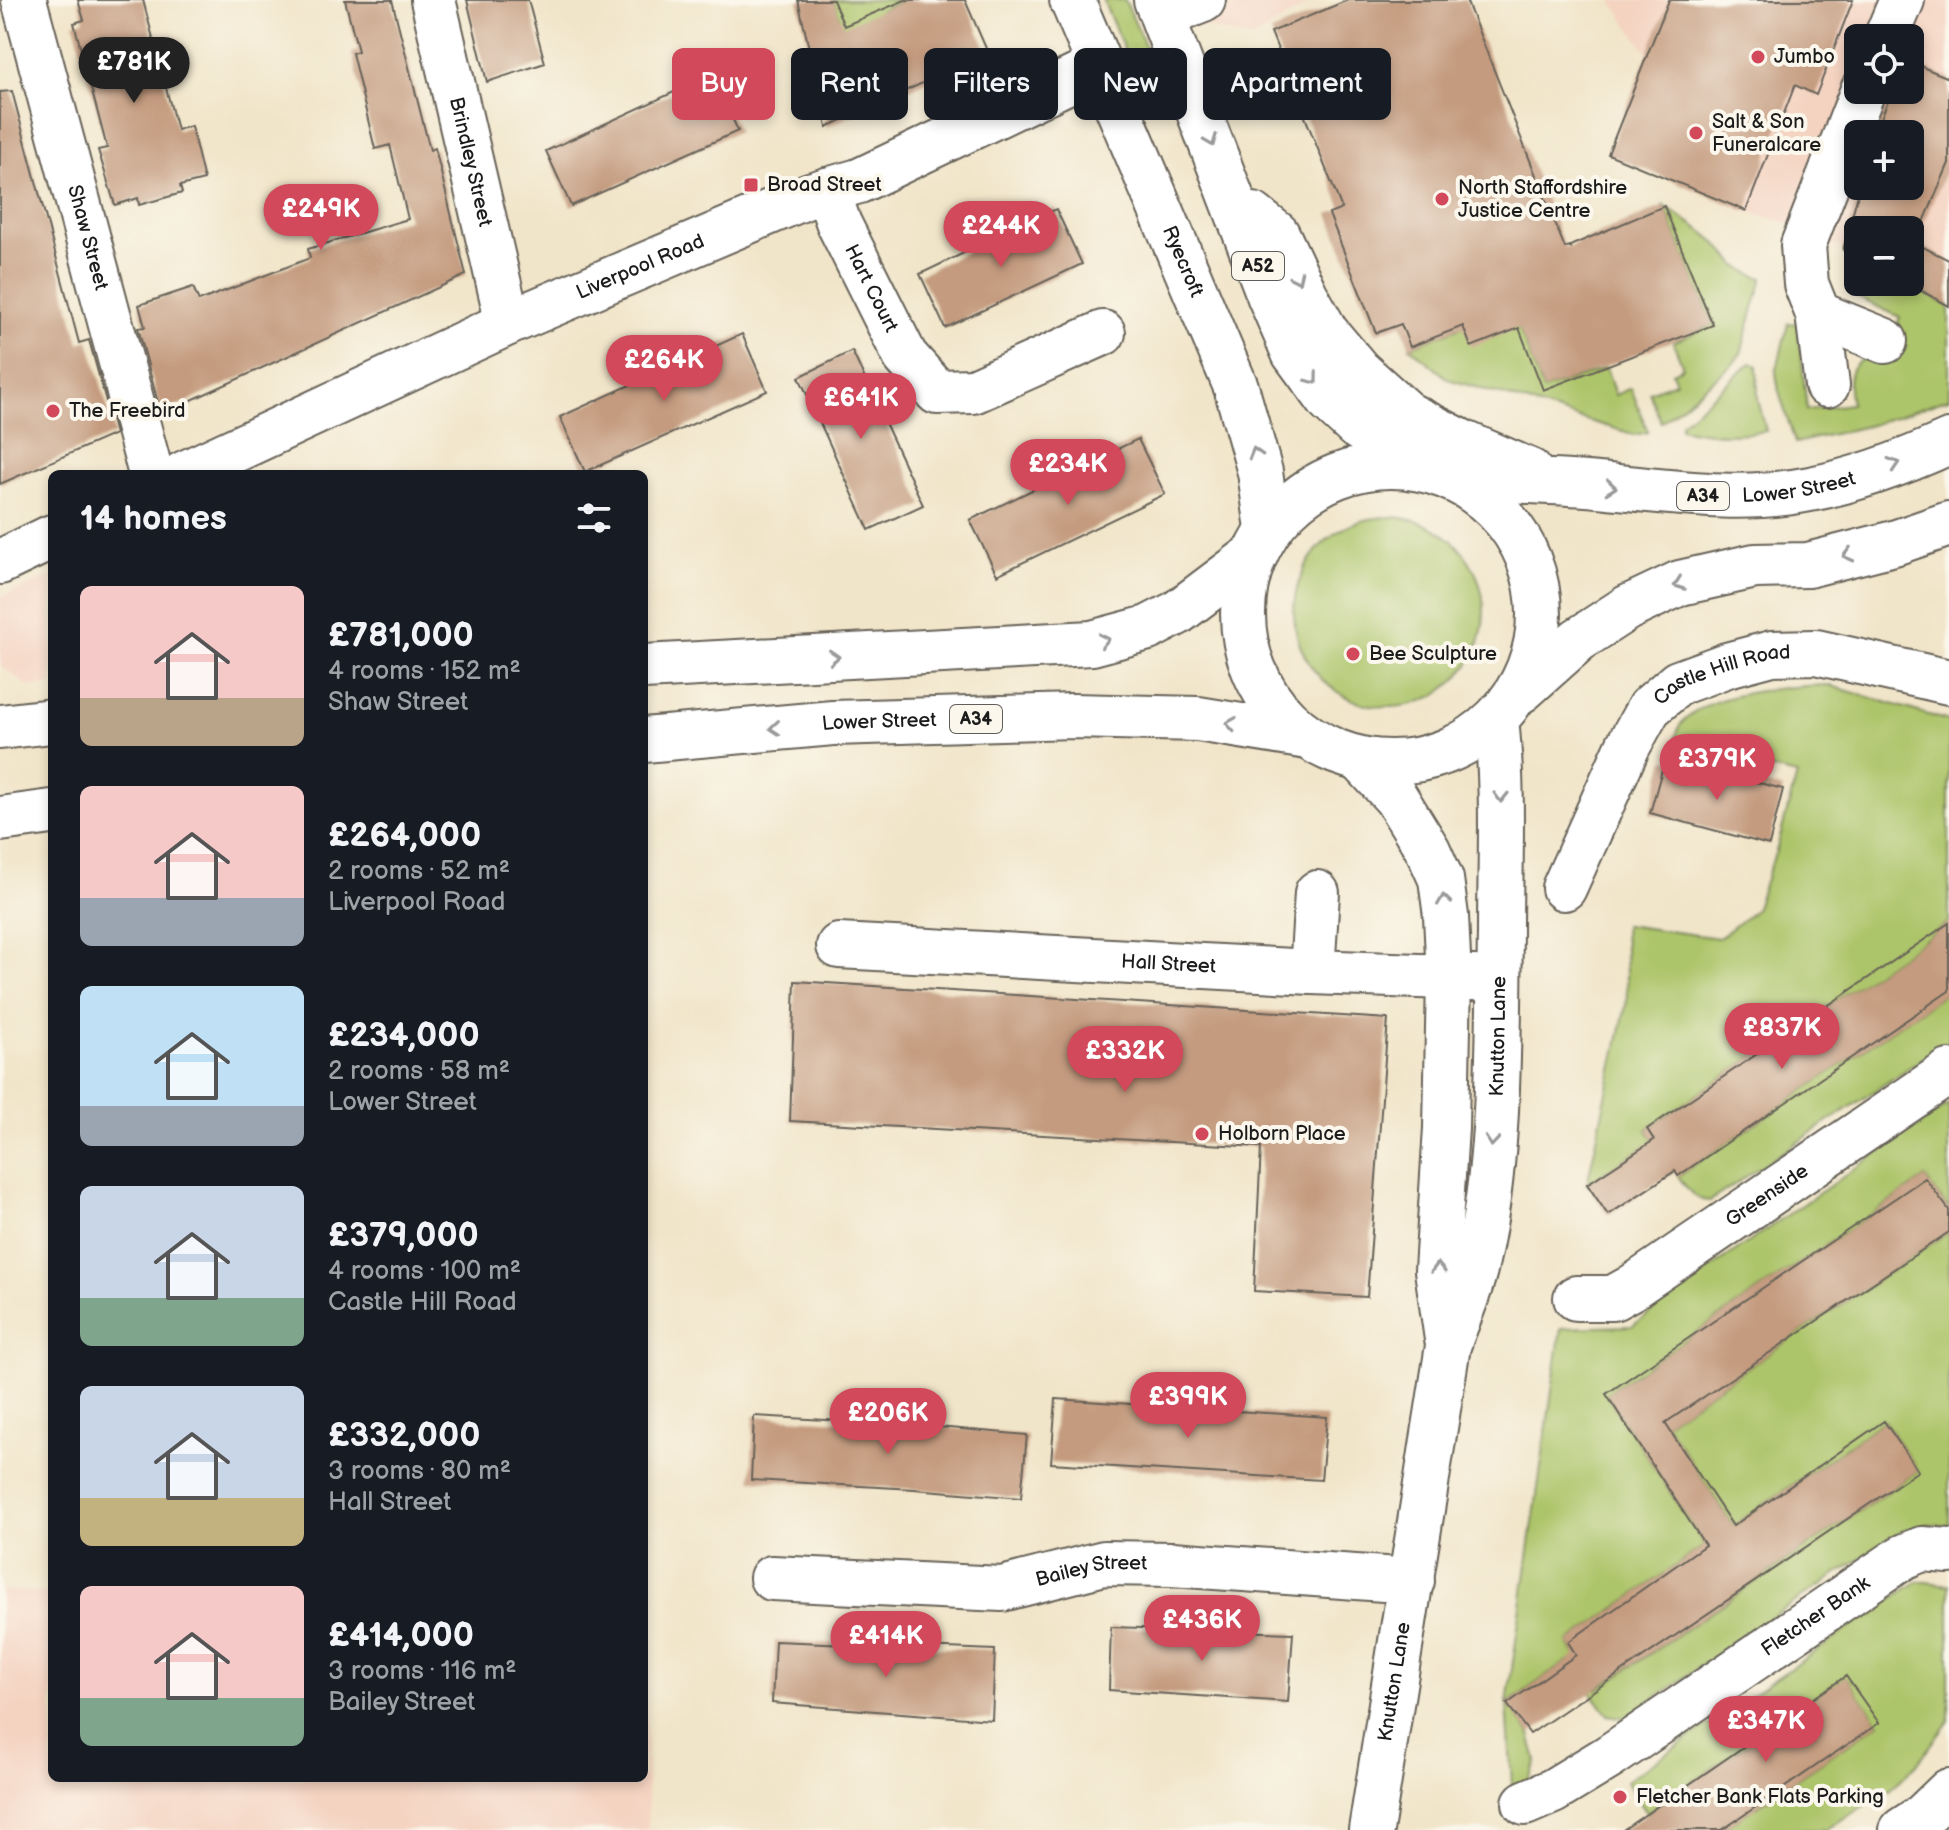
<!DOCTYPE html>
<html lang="en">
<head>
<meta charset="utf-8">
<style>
	body { margin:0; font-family:"Balsamiq Sans",sans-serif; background:#20242c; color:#f1f3f6; height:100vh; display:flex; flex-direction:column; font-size:30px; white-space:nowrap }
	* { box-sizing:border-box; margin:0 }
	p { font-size:26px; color:#9ea1a6 }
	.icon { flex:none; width:44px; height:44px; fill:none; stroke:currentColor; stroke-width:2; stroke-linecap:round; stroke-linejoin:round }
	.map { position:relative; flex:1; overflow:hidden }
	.side { position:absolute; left:48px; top:470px; width:600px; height:1312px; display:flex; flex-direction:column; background:#171b24; border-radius:12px; box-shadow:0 4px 12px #0003 }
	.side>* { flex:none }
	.top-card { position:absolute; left:672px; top:48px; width:760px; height:72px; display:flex; gap:16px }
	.tools { position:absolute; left:1844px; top:24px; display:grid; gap:16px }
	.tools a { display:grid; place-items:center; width:80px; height:80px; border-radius:12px; background:#171b24; box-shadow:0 4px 12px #0003; font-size:40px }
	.price { position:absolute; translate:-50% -68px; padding:0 18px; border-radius:28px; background:#d1495b; color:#fff; font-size:26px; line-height:52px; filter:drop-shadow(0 2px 4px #0008) }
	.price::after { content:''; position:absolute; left:50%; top:48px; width:24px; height:18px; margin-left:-12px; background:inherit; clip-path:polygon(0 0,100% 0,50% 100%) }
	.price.active { background:#222; color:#fff }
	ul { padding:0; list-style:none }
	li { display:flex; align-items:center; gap:24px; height:200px; padding:0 32px }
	li span { display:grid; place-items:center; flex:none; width:224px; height:160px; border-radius:12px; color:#555 }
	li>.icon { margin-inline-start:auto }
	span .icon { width:96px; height:96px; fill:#fffc; stroke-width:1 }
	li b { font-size:34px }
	h2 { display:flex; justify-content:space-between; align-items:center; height:96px; padding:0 32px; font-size:34px }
	.pill { padding:0 28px; border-radius:12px; background:#171b24; box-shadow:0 4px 12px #0003; font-size:28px; line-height:72px }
	.pill.active { background:#d1495b; color:#fff }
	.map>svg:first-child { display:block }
</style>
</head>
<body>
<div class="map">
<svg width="1949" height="1830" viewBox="0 0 1949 1830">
	<rect width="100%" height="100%" fill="#fbf7ec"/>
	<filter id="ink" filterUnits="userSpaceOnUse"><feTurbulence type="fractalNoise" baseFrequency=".0125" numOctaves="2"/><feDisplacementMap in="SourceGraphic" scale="16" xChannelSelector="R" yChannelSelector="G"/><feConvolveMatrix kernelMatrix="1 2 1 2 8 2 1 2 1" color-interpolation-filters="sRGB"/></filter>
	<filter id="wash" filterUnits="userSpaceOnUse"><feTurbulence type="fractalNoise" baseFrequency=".006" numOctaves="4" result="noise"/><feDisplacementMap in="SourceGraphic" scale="32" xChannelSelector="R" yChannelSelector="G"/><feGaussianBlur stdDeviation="1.8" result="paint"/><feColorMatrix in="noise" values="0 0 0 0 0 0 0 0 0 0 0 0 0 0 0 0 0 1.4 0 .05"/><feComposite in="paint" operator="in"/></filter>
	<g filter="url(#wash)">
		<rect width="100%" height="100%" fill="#f1e5c9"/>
		<path fill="#f4d3c1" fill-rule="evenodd" d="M 1156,0 L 1315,0 L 1252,39 L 1163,16 Z
			M 1611,0 L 1949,0 L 1949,306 L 1904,282 L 1910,282 L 1910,230 L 1858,230 L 1858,257 L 1787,223 L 1746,211 L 1608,154 L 1648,54 ZM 1858,38 L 1910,38 L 1910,90 L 1858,90 ZM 1858,134 L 1910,134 L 1910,186 L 1858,186 Z
			M 52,576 L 52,684 L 29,687 L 0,665 L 0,598 Z
			M 0,1590 L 52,1593 L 52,1778 L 644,1778 L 644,1626 L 648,1830 L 0,1830 Z"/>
		<path fill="#adc56b" stroke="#647044" stroke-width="2" d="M 833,0 L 903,0 L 880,11 L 850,45 Z
			M 1103,0 L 1125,0 L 1153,64 L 1134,73 Z
			M 1664,206 C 1681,218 1703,229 1717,244 C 1736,263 1734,269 1763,278 L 1741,353 L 1733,364 L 1661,422 L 1649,392 L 1676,382 L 1672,372 L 1683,367 L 1673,342 L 1713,325 Z
			M 1858,281 L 1904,282 L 1949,306 L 1949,398 L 1871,425 L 1795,443 L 1779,392 L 1776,373 L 1788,323 L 1798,324 L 1807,410 L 1851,404 C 1845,374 1850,354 1884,357 L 1900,317 L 1854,296 Z
			M 1463,326 L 1519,328 L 1543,390 L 1606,368 L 1615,395 L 1631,388 L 1648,432 L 1636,435 L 1448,379 L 1410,347 Z
			M 1751,363 L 1757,365 L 1758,399 L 1766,431 C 1737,436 1710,435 1680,428 L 1681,423 Z
			M1294 612a95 95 0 1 1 190 0a95 95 0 1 1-190 0Z
			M 1828,685 L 1949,721 L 1949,923 L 1647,1129 L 1675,1171 L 1667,1176 L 1645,1146 L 1587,1184 L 1627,1000 L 1624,925 L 1719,938 L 1755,910 L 1777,848 L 1797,775 L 1674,746 C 1675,740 1677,733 1679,727 C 1699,692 1792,686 1828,685 Z
			M 1949,991 L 1949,1041 L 1710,1201 C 1693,1200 1687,1188 1678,1176 Z
			M 1949,1104 L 1949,1210 L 1925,1178 L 1606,1394 L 1705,1545 L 1568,1642 L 1598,1689 L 1918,1471 L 1884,1421 L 1733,1526 L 1665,1423 L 1949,1232 L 1949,1525 L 1927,1524 L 1903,1531 L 1778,1613 L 1626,1718 L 1608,1715 L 1568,1661 L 1508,1703 L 1530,1734 L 1537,1761 L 1528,1781 L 1512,1785 L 1507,1703 L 1561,1328 L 1632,1326 L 1738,1249 Z
			M 1918,1581 L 1949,1585 L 1949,1721 L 1916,1765 L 1890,1790 L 1825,1830 L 1722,1830 L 1879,1723 L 1846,1677 L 1647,1813 L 1626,1781 Z"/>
		<g id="blocks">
			<path fill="#c49b7f" d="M 78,0 L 143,0 L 177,130 L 191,126 L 204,180 L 180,186 L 182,193 L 139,205 L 138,198 L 115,205 L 98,150 L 107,148 L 74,23 L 84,20 Z
				M 345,0 L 392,0 L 430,150 L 435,148 L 466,275 L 161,414 L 138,328 L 145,327 L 139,305 L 193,287 L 199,301 L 310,258 L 308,249 L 408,219 L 390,145 L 375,149 L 352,53 L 358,51 Z
				M 467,0 L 528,0 L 545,63 L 487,82 Z
				M 798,0 L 833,0 L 844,26 L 905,0 L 965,0 L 988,53 L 827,127 Z
				M 1348,0 L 1466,0 L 1565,248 L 1570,246 L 1571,248 L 1572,245 L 1664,206 L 1713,325 L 1543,390 L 1519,328 L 1471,347 L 1463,326 L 1410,347 L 1401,324 L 1376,333 L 1329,214 L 1342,209 L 1271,32 Z
				M 1669,0 L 1853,0 L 1816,95 L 1795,85 L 1746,211 L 1608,154 Z
				M 1910,62 L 1949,78 L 1949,163 L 1915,243 L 1949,260 L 1949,306 L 1905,282 L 1910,282 L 1910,230 L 1858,230 L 1858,258 L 1843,250 L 1860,186 L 1910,186 L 1910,134 L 1875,134 L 1892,90 L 1910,90 Z
				M 713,74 L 738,131 L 571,206 L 546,151 Z
				M 12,91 L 79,343 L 89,340 L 115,434 L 0,484 L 0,92 Z
				M 1056,209 L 1082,264 L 945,328 L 920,274 Z
				M 742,334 L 767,391 L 585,472 L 560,417 Z
				M 852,351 L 923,505 L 869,530 L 799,377 Z
				M 1138,439 L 1165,494 L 997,575 L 970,520 Z
				M 1665,759 L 1783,789 L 1769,845 L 1650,813 Z
				M 1949,923 L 1949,991 L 1678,1176 L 1675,1171 L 1608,1215 L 1587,1184 L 1654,1140 L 1647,1129 Z
				M 795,981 L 1388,1019 L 1367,1297 L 1254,1291 L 1261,1147 L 790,1121 Z
				M 1925,1178 L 1949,1210 L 1949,1232 L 1665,1423 L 1733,1526 L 1884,1421 L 1918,1471 L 1530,1734 L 1507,1704 L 1576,1655 L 1568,1642 L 1705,1545 L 1606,1394 Z
				M 1056,1399 L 1327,1417 L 1321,1480 L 1051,1463 Z
				M 754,1416 L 916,1425 L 1027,1435 L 1021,1498 L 914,1489 L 751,1480 Z
				M 1111,1627 L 1293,1633 L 1288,1702 L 1109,1690 Z
				M 775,1641 L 995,1650 L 992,1720 L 772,1703 Z
				M 1846,1676 L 1879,1723 L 1722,1830 L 1623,1830 Z"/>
		</g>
	</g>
	<g filter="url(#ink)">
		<use href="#blocks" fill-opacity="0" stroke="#676259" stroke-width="2"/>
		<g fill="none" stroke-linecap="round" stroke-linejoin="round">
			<defs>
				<g id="minor">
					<path id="s1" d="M 24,0 L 151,474"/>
					<path id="s2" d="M 433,0 L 508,323"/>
					<path d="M 1163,16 L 1203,0"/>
					<path d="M 1886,38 L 1902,0"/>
					<path id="s3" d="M 827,190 L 839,224 L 905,356 L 937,392 L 973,391 L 1103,333"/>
					<path d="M 1818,314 L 1885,341"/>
					<path d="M 1827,385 L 1818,314 L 1806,284 L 1803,245 L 1863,90"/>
					<path id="s4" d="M 183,474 L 508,323 L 810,195 L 859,181 L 1100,66"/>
					<path d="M 0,562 L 52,537"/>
					<path id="s5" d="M 1564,888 L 1628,746 L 1649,708 L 1678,683 L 1727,665 L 1772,653 L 1816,652 L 1949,682"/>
					<path id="s6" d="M 839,946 L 1312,972 L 1499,979"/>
					<path d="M 1312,972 L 1317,893"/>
					<path id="s7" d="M 1576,1298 L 1613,1298 L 1631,1288 L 1949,1072"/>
					<path id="s8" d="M 772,1578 L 1002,1589 L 1104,1563 L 1172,1564 L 1412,1581"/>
					<path id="s9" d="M 1525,1803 L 1553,1791 L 1609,1757 L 1903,1557 L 1922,1549 L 1949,1551"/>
					<path d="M 1902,1830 L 1923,1816 L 1949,1791"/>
				</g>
				<g id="secondary">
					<path d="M 1361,760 L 1396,798 L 1428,850 L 1441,879 L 1446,916 L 1449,977 L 1446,1128 L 1437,1270 L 1447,1339"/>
					<path id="s10" d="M 1371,1830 L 1448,1346 C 1457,1320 1470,1293 1476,1265 C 1501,1157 1498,1042 1500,932 C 1500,861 1504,790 1496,720"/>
				</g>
				<g id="trunk">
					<path id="s11" d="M 1072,0 L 1236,387 L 1260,472 L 1268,529"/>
					<path d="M 1156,0 L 1269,295 L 1294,353 L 1330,402 L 1357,427 L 1421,468"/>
					<path d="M 1253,215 L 1277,234 L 1305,294 L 1326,332 L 1358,370 L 1407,414 L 1462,442 L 1530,471"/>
					<circle cx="1391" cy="614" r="148"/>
					<path id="s12" d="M 1452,477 C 1496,480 1541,481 1586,484 C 1661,490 1735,504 1810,489 C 1858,480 1905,462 1949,442"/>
					<path d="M 644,667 L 1092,643 L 1148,628 L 1177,613 L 1254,555"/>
					<path d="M 1522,690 L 1578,640 L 1627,608 L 1680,583 L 1755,566 L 1808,565 L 1894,543 L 1949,524"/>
					<path d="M 0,727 L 52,721"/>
					<path id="s13" d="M 644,740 L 833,723 L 1073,716 L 1198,719 L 1308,737"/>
					<path d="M 0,819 L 52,812"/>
				</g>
			</defs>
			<use href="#minor" stroke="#676259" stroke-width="48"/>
			<use href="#secondary" stroke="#676259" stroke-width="48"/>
			<use href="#trunk" stroke="#676259" stroke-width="48"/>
			<use href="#minor" stroke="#fff" stroke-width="44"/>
			<use href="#secondary" stroke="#fff" stroke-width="44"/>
			<use href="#trunk" stroke="#fff" stroke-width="44"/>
		</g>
		<defs><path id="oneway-chevron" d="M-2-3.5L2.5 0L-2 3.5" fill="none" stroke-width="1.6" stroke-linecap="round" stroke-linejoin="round" transform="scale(2)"/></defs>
		<g stroke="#999">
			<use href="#oneway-chevron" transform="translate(1211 141) rotate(69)"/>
			<use href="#oneway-chevron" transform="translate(1297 278) rotate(65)"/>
			<use href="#oneway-chevron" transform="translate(1313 379) rotate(53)"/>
			<use href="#oneway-chevron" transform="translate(1255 453) rotate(-106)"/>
			<use href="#oneway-chevron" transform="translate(1894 464) rotate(-18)"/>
			<use href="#oneway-chevron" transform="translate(1611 487) rotate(6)"/>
			<use href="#oneway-chevron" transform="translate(1848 555) rotate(166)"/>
			<use href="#oneway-chevron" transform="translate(1679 584) rotate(160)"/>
			<use href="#oneway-chevron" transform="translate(1104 640) rotate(-12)"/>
			<use href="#oneway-chevron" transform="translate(834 657) rotate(-3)"/>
			<use href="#oneway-chevron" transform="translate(1231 724) rotate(-171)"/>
			<use href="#oneway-chevron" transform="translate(775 728) rotate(175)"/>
			<use href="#oneway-chevron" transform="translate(1501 797) rotate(91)"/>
			<use href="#oneway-chevron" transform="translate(1444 900) rotate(-98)"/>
			<use href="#oneway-chevron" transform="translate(1492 1141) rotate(95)"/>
			<use href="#oneway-chevron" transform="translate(1438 1268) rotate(-92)"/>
		</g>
	</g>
	<g fill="#d1495b" stroke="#fbf7ec" stroke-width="3">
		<circle cx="1758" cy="57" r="8"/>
		<circle cx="1696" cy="133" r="8"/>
		<rect x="743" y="177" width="16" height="16" rx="4"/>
		<circle cx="1442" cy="199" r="8"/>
		<circle cx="53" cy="411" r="8"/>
		<circle cx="1353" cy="654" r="8"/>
		<circle cx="1202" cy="1134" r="8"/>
		<circle cx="1620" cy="1797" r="8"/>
	</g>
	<g text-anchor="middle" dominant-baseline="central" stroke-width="8" stroke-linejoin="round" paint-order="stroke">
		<g fill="#fbf7ec" stroke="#5f5e5a" stroke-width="2">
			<rect x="1232" y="252" width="52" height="28" rx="6"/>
			<rect x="1677" y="482" width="52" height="28" rx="6"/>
			<rect x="950" y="705" width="52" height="28" rx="6"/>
		</g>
		<g font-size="18" font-weight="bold" fill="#1c1c1c">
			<text x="1258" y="266">A52</text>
			<text x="1703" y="496">A34</text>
			<text x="976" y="719">A34</text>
		</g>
		<g font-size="20" fill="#1c1c1c" stroke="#fbf7ec" text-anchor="start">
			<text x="1774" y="57">Jumbo</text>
			<text x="1712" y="122">Salt &amp; Son<tspan x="1712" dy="23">Funeralcare</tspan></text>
			<text x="767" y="185">Broad Street</text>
			<text x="1458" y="188">North Staffordshire<tspan x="1458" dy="23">Justice Centre</tspan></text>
			<text x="69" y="411">The Freebird</text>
			<text x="1369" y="654">Bee Sculpture</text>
			<text x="1218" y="1134">Holborn Place</text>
			<text x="1636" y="1797">Fletcher Bank Flats Parking</text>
		</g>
		<g font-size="20" fill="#1c1c1c" stroke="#fbf7ec">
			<text stroke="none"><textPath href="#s2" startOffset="166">Brindley Street</textPath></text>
			<text stroke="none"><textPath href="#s1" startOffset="246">Shaw Street</textPath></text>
			<text stroke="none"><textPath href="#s11" startOffset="284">Ryecroft</textPath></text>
			<text stroke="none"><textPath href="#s4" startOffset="502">Liverpool Road</textPath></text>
			<text stroke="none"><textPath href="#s3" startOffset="108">Hart Court</textPath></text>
			<text stroke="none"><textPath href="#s12" startOffset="348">Lower Street</textPath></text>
			<text stroke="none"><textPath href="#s5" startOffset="282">Castle Hill Road</textPath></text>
			<text stroke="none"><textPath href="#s13" startOffset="236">Lower Street</textPath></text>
			<text stroke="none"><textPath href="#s6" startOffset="330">Hall Street</textPath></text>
			<text stroke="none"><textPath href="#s10" startOffset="806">Knutton Lane</textPath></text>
			<text stroke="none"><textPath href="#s7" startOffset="222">Greenside</textPath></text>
			<text stroke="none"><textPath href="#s8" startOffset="322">Bailey Street</textPath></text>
			<text stroke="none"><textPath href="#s9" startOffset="346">Fletcher Bank</textPath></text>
			<text stroke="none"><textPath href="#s10" startOffset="150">Knutton Lane</textPath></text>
		</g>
	</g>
</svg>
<div class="tools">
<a><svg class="icon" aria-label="locate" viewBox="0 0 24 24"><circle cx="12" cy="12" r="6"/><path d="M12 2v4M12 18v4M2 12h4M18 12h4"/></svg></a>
<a>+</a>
<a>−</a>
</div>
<b class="price active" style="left:134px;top:105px">£781K</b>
<b class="price" style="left:321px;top:252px">£249K</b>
<b class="price" style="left:1001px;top:269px">£244K</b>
<b class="price" style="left:664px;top:403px">£264K</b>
<b class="price" style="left:861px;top:441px">£641K</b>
<b class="price" style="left:1068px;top:507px">£234K</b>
<b class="price" style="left:1717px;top:802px">£379K</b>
<b class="price" style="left:1782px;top:1071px">£837K</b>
<b class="price" style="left:1125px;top:1094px">£332K</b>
<b class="price" style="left:1188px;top:1440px">£399K</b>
<b class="price" style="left:888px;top:1456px">£206K</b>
<b class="price" style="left:1202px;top:1663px">£436K</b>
<b class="price" style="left:886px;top:1679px">£414K</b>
<b class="price" style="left:1766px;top:1764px">£347K</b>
<div class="top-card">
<a class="pill active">Buy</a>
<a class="pill">Rent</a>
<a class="pill">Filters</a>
<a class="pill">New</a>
<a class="pill">Apartment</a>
</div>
<section class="side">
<h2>14 homes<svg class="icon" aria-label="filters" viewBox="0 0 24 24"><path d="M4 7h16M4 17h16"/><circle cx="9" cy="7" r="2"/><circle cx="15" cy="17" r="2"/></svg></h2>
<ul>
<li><span style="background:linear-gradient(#f6c9c9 70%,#b9a48a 0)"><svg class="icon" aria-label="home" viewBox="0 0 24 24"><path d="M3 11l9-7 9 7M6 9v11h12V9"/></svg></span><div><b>£781,000</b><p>4 rooms · 152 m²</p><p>Shaw Street</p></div></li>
<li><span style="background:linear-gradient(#f6c9c9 70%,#9aa5b1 0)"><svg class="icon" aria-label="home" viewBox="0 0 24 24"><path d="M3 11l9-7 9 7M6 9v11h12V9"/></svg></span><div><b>£264,000</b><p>2 rooms · 52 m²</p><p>Liverpool Road</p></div></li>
<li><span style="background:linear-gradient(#bfe0f5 75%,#9aa5b1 0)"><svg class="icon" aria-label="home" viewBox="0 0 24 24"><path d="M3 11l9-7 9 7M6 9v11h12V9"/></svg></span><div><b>£234,000</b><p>2 rooms · 58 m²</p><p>Lower Street</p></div></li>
<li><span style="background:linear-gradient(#c9d6e8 70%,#7fa58c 0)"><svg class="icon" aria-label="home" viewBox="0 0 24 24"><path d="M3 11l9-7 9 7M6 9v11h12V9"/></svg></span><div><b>£379,000</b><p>4 rooms · 100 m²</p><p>Castle Hill Road</p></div></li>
<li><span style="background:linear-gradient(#c9d6e8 70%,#c2b280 0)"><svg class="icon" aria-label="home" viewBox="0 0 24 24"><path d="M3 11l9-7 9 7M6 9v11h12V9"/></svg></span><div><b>£332,000</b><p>3 rooms · 80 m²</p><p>Hall Street</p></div></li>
<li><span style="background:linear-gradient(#f6c9c9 70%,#7fa58c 0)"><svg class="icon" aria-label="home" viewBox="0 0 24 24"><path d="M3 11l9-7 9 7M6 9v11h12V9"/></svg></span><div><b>£414,000</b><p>3 rooms · 116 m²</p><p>Bailey Street</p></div></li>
</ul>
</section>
</div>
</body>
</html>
